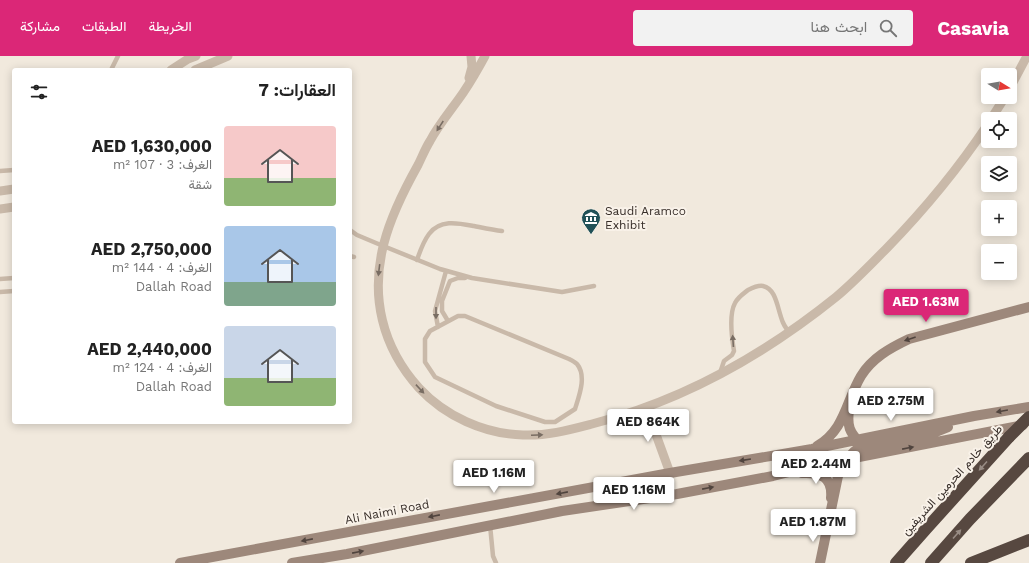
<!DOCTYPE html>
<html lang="ar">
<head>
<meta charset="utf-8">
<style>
	body { margin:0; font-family:"Work Sans",Vazirmatn,sans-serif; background:#f2f2f2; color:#222; direction:rtl; height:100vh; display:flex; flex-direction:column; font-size:15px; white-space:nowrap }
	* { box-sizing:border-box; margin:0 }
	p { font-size:13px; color:#767676 }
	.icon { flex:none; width:22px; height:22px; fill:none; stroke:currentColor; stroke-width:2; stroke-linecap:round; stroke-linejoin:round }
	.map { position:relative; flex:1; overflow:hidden; direction:ltr }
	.sheet { position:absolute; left:12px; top:12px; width:340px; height:356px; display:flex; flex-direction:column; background:#fff; border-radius:4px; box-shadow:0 2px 10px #0003; direction:rtl }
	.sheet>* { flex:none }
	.needle { width:26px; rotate:101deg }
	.fabs { position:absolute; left:981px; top:12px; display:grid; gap:8px }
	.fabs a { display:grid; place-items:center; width:36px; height:36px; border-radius:4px; background:#fff; box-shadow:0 2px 10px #0003; font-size:20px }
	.price { position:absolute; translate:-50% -34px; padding:0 9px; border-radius:4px; background:#fff; color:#222; font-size:13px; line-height:26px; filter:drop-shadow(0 1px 2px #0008) }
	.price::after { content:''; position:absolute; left:50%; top:24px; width:12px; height:9px; margin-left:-6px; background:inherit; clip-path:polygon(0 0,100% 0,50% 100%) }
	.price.on { background:#db2777; color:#fff }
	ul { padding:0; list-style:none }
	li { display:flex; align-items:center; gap:12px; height:100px; padding:0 16px }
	li span { display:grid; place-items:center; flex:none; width:112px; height:80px; border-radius:4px; color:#555 }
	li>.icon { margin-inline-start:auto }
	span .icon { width:48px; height:48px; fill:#fffc; stroke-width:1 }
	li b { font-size:17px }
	h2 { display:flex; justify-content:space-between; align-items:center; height:48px; padding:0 16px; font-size:17px }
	header { display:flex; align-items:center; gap:24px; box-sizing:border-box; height:56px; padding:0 20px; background:#db2777; color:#fff }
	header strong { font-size:19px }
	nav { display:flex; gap:22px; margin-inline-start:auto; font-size:14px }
	.search { width:280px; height:36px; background:#f2f2f2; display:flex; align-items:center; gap:10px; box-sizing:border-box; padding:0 14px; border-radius:4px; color:#767676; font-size:15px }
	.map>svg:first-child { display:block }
</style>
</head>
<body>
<header>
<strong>Casavia</strong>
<div class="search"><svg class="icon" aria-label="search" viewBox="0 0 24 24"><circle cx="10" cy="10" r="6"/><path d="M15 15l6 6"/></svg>ابحث هنا</div>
<nav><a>الخريطة</a><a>الطبقات</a><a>مشاركة</a></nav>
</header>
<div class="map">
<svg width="1029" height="507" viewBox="0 0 1029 507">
	<rect width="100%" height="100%" fill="#f1e9dd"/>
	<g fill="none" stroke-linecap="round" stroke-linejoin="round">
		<path stroke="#c9b9a9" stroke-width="4.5" d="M 111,14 L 118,0
			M 0,115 L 14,114
			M 350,174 L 357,179 L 376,187 L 440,213 L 472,222 L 562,236 L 594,230
			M 350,200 L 354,201
			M 417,204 C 420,195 423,186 429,178 C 440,163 458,167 474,170 C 484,172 493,174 502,175
			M 0,223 L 14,222
			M 0,236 L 14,235
			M 458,260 L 465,260 L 569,303 C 571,304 575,306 577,308 C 587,320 579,340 575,353 L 555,366 L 545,366 L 496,350 L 435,321 L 425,306 L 425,283 L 430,275 Z
			M 448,265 L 442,255 L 442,245 L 450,225 L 458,222 L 465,222
			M 438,271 L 435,255 L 446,215
			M 720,317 L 724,305 L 732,299 L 734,295 C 732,283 729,258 735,247 C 738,241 743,238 748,234 C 752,232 758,229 763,230 C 781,234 776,266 790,276
			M 490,469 L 493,500 L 496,507"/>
		<path stroke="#c9b9a9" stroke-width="9" d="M 485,0 C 478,13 471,25 463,37 C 452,53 439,68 430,85 C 425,93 422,101 418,109 C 404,134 391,160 384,187 C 370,240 382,291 419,332 C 445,360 484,378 523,379 C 547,380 569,374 592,368 C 682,345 764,299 836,241 C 854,226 870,209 887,192 C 924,154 958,113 988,68
			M 171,14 L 188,3 L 196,0
			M 195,14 L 228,0
			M 469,22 L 472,11 L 471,0
			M 1010,32 L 1027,0
			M 991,63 L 1005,41
			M 0,135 L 14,133
			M 0,153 L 14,151
			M 646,351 L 670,417"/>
		<path stroke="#9d887b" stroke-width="10" d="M 849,354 C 847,370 849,376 861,388
			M 817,390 C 845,374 846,345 861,320 C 872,302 890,292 909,283 L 1029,251
			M 802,417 C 820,416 833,421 831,442
			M 180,507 L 670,417 L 812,393 L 974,360 L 1029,351
			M 292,507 L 347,498 L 562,455 L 677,438 L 773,420 L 813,410 L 1023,369
			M 820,507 L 838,420 C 843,408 849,398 860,391 L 933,377 L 948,371"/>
		<path stroke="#574840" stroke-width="12" d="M 896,507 L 926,473 L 1009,381
			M 931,507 L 970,463 L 1029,402
			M 971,507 L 1029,484"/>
		<path stroke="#574840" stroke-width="12" d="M 1009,381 L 1029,361"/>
	</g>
	<defs><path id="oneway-solid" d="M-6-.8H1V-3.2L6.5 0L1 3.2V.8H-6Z"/></defs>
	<g fill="#796d63">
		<use href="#oneway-solid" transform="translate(440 70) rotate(123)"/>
		<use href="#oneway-solid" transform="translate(379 214) rotate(97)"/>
		<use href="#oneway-solid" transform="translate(436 257) rotate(90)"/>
		<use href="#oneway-solid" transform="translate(733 285) rotate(-94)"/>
		<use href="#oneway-solid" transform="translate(420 333) rotate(47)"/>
		<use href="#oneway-solid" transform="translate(537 379) rotate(-3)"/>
	</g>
	<g fill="#50443e">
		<use href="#oneway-solid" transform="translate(910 283) rotate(161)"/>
		<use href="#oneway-solid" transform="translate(1002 355) rotate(170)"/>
		<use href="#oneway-solid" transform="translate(908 392) rotate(-11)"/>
		<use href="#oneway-solid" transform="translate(745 404) rotate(171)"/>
		<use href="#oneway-solid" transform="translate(708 432) rotate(-11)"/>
		<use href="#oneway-solid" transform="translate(562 437) rotate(169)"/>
		<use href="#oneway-solid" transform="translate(434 460) rotate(169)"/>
		<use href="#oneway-solid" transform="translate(307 484) rotate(169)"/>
		<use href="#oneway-solid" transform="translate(358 496) rotate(-11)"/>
	</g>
	<g fill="#988c84">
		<use href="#oneway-solid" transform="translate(983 410) rotate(132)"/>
		<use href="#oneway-solid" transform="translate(957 478) rotate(-48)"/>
	</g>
	<defs>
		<symbol id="museum-pin" viewBox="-11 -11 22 30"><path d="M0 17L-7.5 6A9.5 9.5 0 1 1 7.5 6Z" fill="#205157" stroke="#f9f2e9"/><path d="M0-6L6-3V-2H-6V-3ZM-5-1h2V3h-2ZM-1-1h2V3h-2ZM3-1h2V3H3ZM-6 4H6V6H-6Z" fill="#fff"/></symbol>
	</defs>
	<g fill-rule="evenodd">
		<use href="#museum-pin" x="580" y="151" width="22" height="30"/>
	</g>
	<g text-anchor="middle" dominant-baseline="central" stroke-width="4" stroke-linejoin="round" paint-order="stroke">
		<g font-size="12" fill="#372e29" stroke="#f9f2e9" text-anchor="start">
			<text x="605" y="155">Saudi Aramco<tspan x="605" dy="14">Exhibit</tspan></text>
		</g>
		<g font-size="12" fill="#372e29" stroke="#f9f2e9">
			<text transform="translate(952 424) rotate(-48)">طريق خادم الحرمين الشريفين</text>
			<text transform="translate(387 456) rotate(-11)">Ali Naimi Road</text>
		</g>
	</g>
</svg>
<div class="fabs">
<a><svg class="needle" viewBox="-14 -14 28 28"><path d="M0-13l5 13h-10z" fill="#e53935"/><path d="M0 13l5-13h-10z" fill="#767676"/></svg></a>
<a><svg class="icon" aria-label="locate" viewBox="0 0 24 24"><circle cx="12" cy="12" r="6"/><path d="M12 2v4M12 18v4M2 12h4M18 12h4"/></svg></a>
<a><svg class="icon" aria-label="layers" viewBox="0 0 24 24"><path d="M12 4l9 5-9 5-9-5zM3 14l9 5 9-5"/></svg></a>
<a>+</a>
<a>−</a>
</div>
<b class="price on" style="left:926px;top:267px">AED 1.63M</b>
<b class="price" style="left:891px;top:366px">AED 2.75M</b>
<b class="price" style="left:648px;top:387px">AED 864K</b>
<b class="price" style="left:816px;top:429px">AED 2.44M</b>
<b class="price" style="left:494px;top:438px">AED 1.16M</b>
<b class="price" style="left:634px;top:455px">AED 1.16M</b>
<b class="price" style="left:813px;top:487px">AED 1.87M</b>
<section class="sheet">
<h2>العقارات: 7<svg class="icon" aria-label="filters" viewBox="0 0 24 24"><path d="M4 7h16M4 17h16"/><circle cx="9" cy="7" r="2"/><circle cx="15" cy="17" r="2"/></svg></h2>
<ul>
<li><span style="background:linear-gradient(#f6c9c9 65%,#8fb573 0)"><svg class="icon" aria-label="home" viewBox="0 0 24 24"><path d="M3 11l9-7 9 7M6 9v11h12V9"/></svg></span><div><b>AED 1,630,000</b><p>الغرف: 3 · 107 m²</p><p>شقة</p></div></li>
<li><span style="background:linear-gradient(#a9c7e8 70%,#7fa58c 0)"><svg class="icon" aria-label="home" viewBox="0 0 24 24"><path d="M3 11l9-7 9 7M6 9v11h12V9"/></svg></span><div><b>AED 2,750,000</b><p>الغرف: 4 · 144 m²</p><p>Dallah Road</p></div></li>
<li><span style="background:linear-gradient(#c9d6e8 65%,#8fb573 0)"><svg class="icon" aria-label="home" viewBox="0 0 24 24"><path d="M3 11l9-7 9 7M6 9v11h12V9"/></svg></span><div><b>AED 2,440,000</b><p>الغرف: 4 · 124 m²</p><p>Dallah Road</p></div></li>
</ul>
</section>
</div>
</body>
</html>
